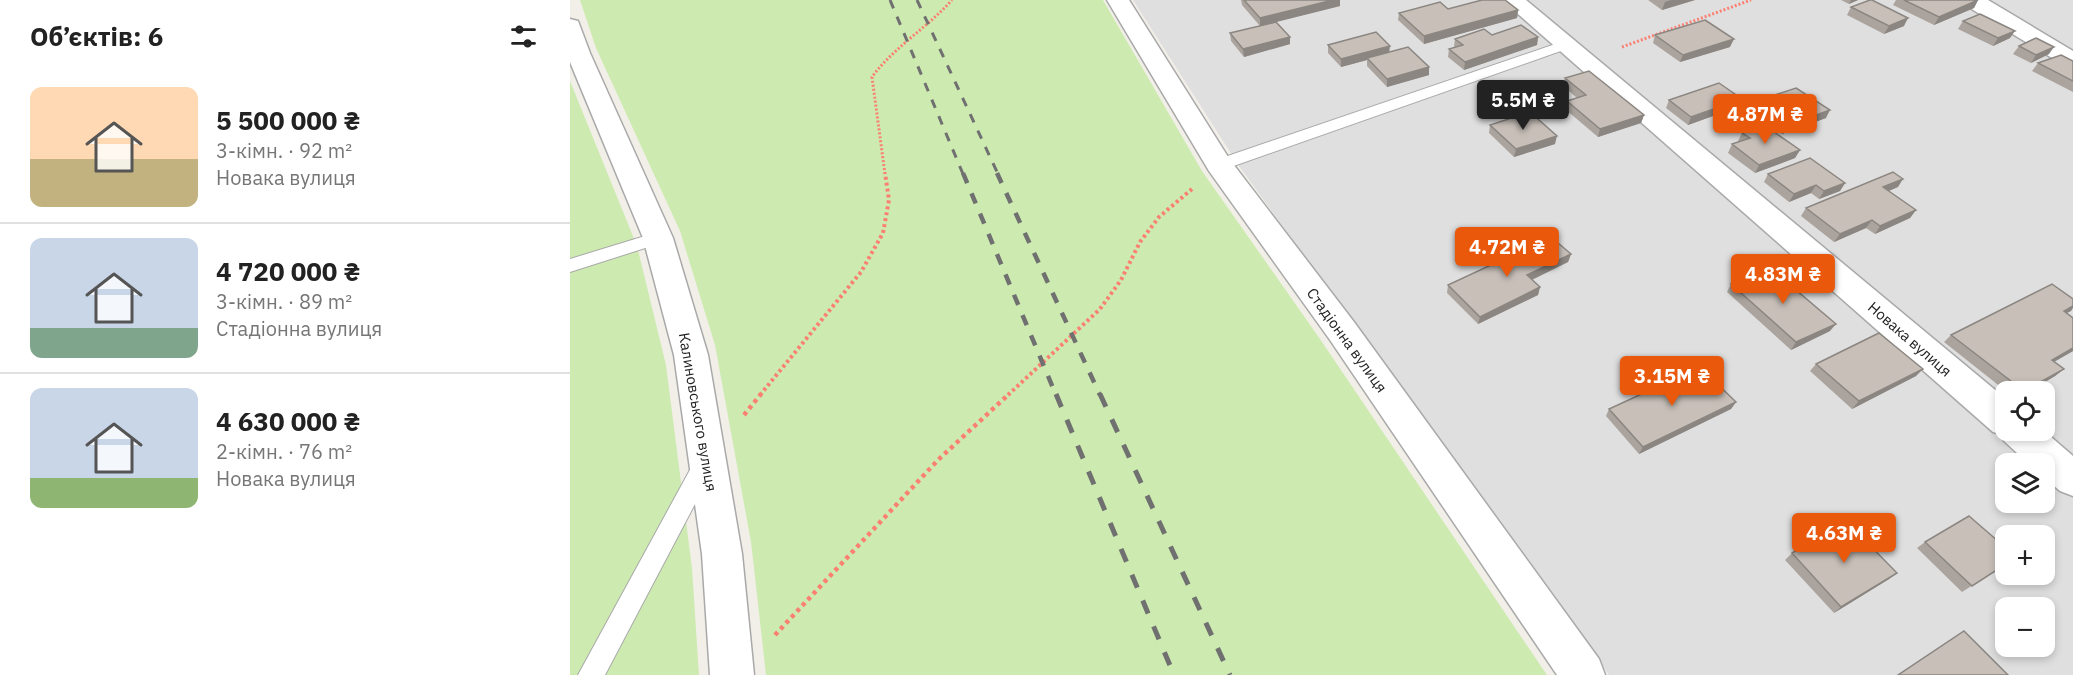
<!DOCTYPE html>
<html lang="uk">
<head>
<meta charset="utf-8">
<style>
	body { margin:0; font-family:"IBM Plex Sans",sans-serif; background:#f6f6f6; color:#222; height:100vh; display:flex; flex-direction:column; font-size:22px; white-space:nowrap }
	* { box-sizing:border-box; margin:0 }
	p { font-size:20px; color:#767676 }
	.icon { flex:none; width:33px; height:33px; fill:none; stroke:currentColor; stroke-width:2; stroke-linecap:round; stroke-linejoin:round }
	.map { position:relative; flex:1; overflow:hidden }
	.drawer { display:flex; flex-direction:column; background:#fff; width:570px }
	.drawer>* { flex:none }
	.controls { position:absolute; left:1425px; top:381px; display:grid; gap:12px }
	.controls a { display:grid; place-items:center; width:60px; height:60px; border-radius:12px; background:#fff; box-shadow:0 3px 9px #0003; font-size:30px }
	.price { position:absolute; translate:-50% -51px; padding:0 14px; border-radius:6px; background:#ea580c; color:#fff; font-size:20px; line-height:39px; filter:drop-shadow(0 2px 3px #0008) }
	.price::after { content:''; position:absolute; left:50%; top:36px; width:18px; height:14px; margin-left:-9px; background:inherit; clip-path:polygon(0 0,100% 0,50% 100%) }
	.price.selected { background:#222; color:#fff }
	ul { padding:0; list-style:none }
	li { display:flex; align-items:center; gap:18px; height:150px; padding:0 30px }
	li+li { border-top:2px solid #e0e0e0 }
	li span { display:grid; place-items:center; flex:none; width:168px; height:120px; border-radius:12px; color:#555 }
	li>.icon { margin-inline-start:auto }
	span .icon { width:72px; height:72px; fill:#fffc; stroke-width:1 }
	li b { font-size:26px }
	h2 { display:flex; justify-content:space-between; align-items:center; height:72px; padding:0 30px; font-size:26px }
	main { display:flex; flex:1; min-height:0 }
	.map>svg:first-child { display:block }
</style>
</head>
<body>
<main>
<section class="drawer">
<h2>Об’єктів: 6<svg class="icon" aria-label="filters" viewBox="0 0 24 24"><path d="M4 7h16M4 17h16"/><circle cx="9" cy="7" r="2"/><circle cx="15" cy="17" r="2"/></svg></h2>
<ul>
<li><span style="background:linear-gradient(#ffd9b3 60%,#c2b280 0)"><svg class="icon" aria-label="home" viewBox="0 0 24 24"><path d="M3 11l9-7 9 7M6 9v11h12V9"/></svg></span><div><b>5 500 000 ₴</b><p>3-кімн. · 92 m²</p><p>Новака вулиця</p></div></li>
<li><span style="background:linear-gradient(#c9d6e8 75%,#7fa58c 0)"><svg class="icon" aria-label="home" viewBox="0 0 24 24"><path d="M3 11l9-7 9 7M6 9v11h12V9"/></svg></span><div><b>4 720 000 ₴</b><p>3-кімн. · 89 m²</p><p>Стадіонна вулиця</p></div></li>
<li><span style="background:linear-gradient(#c9d6e8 75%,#8fb573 0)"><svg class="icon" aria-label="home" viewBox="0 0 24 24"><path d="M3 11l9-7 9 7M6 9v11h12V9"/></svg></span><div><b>4 630 000 ₴</b><p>2-кімн. · 76 m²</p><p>Новака вулиця</p></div></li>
</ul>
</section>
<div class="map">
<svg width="1503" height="675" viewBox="0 0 1503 675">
	<rect width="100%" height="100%" fill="#f2efe9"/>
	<path fill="#e0dfdf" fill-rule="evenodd" d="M 563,0 L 1503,0 L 1503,675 L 1039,675 L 669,166 ZM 1436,392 L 1474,392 L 1474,430 L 1436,430 ZM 1436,464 L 1474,464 L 1474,502 L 1436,502 ZM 1436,536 L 1474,536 L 1474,574 L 1436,574 ZM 1436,608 L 1474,608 L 1474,646 L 1436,646 Z"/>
	<path fill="#cdebb0" d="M 10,0 L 533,0 L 632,171 L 750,339 L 977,675 L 196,675 L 181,542 L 145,345 L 110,231 L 26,48 Z
		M 0,81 L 67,246 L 96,365 L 122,568 L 129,675 L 0,675 Z"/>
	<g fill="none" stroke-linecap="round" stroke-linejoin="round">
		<defs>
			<path id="service" d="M 997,40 L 1004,44 L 1002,47 L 655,169 L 643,169 L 641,165 L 643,161 Z
				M 88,232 L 94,234 L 97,238 L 94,242 L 0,272 L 0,259 Z
				M 135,454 L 143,457 L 146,464 L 35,675 L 8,675 L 127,457 Z"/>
			<path id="minor" d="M 537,0 L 559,0 L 660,160 L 784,322 L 1029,659 L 1035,675 L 987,675 L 760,340 L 639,171 Z
				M 932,0 L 956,0 L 1436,399 L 1436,430 L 1473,430 L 1503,456 L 1503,496 L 1490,491 L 1474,477 L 1474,464 L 1459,464 L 1434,441 L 1431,434 L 1423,432 Z
				M 1392,0 L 1418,0 L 1503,51 L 1503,68 L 1495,66 L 1395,5 Z"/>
			<path id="tertiary" d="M 0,19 L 8,21 L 20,53 L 103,238 L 138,355 L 172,554 L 184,675 L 140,675 L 132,554 L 104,355 L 73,238 L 0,62 Z"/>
		</defs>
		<use href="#service" stroke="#a9a9a9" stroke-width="2"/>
		<use href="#minor" stroke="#a9a9a9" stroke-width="3"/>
		<use href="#tertiary" stroke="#a9a9a9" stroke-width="3"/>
		<path stroke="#fa8072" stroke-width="3" stroke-dasharray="2 2" stroke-linecap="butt" d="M 1052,47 L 1181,0
			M 315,174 L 302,77 C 324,47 357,28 382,0"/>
		<path stroke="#fa8072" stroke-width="4" stroke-dasharray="3 3" stroke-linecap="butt" d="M 190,395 L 291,272 L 313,233 L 319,200 L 315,173
			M 438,395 L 530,309 L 551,280 L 570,242 L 589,217 L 622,189"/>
		<path stroke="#fa8072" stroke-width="4.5" stroke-dasharray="4 4" stroke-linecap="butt" d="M 174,415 L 191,394
			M 205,635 L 368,460 L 439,394"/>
		<use href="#service" fill="#fff" fill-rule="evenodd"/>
		<use href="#minor" fill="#fff" fill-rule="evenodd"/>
		<use href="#tertiary" fill="#fff" fill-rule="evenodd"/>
		<path stroke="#707070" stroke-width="3" stroke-dasharray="9 9" stroke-linecap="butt" d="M 320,0 L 393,174
			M 347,0 L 428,174"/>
		<path stroke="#707070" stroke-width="4.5" stroke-dasharray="11 11" stroke-linecap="butt" d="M 393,173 L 486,395
			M 427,173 L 530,395"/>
		<path stroke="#707070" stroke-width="5" stroke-dasharray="14 14" stroke-linecap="butt" d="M 486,394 L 604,675
			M 530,394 L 660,675"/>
	</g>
	<path fill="#aba49e" d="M 671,0 L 770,0 L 770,6 L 706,22 L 720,44 L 674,57 L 661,41 L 660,33 L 690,26 L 672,5 Z
		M 1078,0 L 1125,0 L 1092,10 Z
		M 1271,0 L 1288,0 L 1279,4 Z
		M 1326,0 L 1408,0 L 1404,8 L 1364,25 L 1323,5 Z
		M 1281,7 L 1334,26 L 1314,34 L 1277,15 Z
		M 948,10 L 947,18 L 854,44 L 828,20 L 829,13 Z
		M 1393,21 L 1440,38 L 1423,46 L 1388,29 Z
		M 922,35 L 968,37 L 967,45 L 894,70 L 878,57 L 879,49 L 885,47 L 884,46 L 885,39 Z
		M 1085,35 L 1160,47 L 1110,62 L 1083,43 Z
		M 758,45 L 819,52 L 859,67 L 859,75 L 817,87 L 797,66 L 797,60 L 771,67 L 758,53 Z
		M 1449,46 L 1479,54 L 1461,63 L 1443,54 Z
		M 1503,61 L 1503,92 L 1462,71 L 1468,63 Z
		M 995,78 L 1074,115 L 1071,123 L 1028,137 L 995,109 L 997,101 L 1007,98 L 993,86 Z
		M 1172,99 L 1168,107 L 1118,125 L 1096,108 L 1099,100 Z
		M 1193,99 L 1256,118 L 1212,134 L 1194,122 L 1198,114 L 1189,107 Z
		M 920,125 L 985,144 L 944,157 L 919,133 Z
		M 1172,133 L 1230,150 L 1225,158 L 1185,173 L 1158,153 L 1162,144 L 1170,142 L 1168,141 Z
		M 1198,174 L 1275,183 L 1270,191 L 1249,199 L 1241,193 L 1219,202 L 1194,182 Z
		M 1328,187 L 1318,191 L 1346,210 L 1340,218 L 1305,234 L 1296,228 L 1264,242 L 1231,216 L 1236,208 Z
		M 1001,254 L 998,262 L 962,280 L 970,287 L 968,295 L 908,324 L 877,293 L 878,285 Z
		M 1161,284 L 1260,331 L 1221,350 L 1157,292 Z
		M 1501,311 L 1496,313 L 1503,318 L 1503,351 L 1484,362 L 1494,369 L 1485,376 L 1458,392 L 1437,392 L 1374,342 L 1381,335 Z
		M 1246,364 L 1346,376 L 1282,409 L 1240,371 Z
		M 1166,402 L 1161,409 L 1069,454 L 1036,416 L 1039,409 Z
		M 1355,542 L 1436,564 L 1392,592 L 1347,548 Z
		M 1222,553 L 1319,579 L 1264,613 L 1215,560 Z"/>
	<path fill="#8b8681" d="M 763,0 L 770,0 L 770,6 L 690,26 L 690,18 Z
		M 1101,0 L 1125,0 L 1092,10 L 1095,2 Z
		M 1281,0 L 1288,0 L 1279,4 Z
		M 1408,0 L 1404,8 L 1364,25 L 1369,17 Z
		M 948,10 L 947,18 L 854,44 L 854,36 Z
		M 1338,18 L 1334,26 L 1314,34 L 1319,26 Z
		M 1445,31 L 1440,38 L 1423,46 L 1428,38 Z
		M 720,37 L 720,44 L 674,57 L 673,49 Z
		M 968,37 L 967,45 L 894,70 L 895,62 Z
		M 1164,39 L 1160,47 L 1110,62 L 1113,55 Z
		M 820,46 L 819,54 L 797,58 L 797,60 L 771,67 L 771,59 Z
		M 1484,47 L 1479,54 L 1461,63 L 1466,55 Z
		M 859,67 L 859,75 L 817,87 L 817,79 Z
		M 1172,99 L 1168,107 L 1118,125 L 1121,117 Z
		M 1260,110 L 1256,118 L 1212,134 L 1216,126 Z
		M 1074,115 L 1071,123 L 1028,137 L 1030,129 Z
		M 987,136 L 985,144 L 944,157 L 946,149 Z
		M 1230,150 L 1225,158 L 1185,173 L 1189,165 Z
		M 1333,179 L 1328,187 L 1307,196 L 1313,187 Z
		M 1275,183 L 1270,191 L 1249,199 L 1254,191 Z
		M 1246,185 L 1241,193 L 1219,202 L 1224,194 Z
		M 1346,210 L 1340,218 L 1305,234 L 1310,226 Z
		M 1302,220 L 1296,228 L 1264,242 L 1270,234 Z
		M 1001,254 L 998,262 L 955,283 L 957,275 Z
		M 970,287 L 968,295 L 908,324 L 910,317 Z
		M 1503,306 L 1503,308 L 1501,311 L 1485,319 L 1494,311 Z
		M 1266,324 L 1260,331 L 1221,350 L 1226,342 Z
		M 1503,348 L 1503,351 L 1473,368 L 1482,360 Z
		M 1353,369 L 1346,376 L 1282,409 L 1289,401 Z
		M 1494,369 L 1485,376 L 1458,392 L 1454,392 Z
		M 1166,402 L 1161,409 L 1069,454 L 1073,447 Z
		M 1327,573 L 1319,579 L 1264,613 L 1271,607 Z"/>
	<path fill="#c7bfb8" stroke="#8b8681" stroke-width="1.5" d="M 674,0 L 763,0 L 690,18 Z
		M 912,0 L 935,0 L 948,10 L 854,36 L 829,13 L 870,2 L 878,9 Z
		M 1300,0 L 1302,0 L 1338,18 L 1319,26 L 1281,7 Z
		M 1334,0 L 1408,0 L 1369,17 Z
		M 1410,14 L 1445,31 L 1428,38 L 1393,21 Z
		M 1135,20 L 1164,39 L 1113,55 L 1085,35 Z
		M 706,22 L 720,37 L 673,49 L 660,33 Z
		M 951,25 L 968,37 L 895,62 L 879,49 L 893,45 L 885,39 L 914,29 L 922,35 Z
		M 806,32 L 820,46 L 771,59 L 758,45 Z
		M 1466,38 L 1484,47 L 1466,55 L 1449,46 Z
		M 838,47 L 859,67 L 817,79 L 797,58 Z
		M 1491,55 L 1503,61 L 1503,81 L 1468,63 Z
		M 1019,71 L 1074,115 L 1030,129 L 997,101 L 1016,95 L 995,78 Z
		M 1149,83 L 1172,99 L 1121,117 L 1099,100 Z
		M 1226,88 L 1260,110 L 1216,126 L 1198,114 L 1208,110 L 1193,99 Z
		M 960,112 L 987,136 L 946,149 L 920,125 Z
		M 1194,125 L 1230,150 L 1189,165 L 1162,144 L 1180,138 L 1172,133 Z
		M 1240,158 L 1275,183 L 1254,191 L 1246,185 L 1224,194 L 1198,174 Z
		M 1323,172 L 1333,179 L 1313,187 L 1346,210 L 1310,226 L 1302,220 L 1270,234 L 1236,208 Z
		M 981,237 L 1001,254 L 957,275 L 970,287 L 910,317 L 878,285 Z
		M 1200,268 L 1266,324 L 1226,342 L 1161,284 Z
		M 1482,284 L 1503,299 L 1503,306 L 1494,311 L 1503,318 L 1503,348 L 1482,360 L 1494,369 L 1454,391 L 1381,335 Z
		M 1309,333 L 1353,369 L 1289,401 L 1246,364 Z
		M 1130,367 L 1166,402 L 1073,447 L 1039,409 Z
		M 1399,516 L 1436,548 L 1436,564 L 1402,586 L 1355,542 Z
		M 1277,522 L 1327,573 L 1271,607 L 1222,553 Z
		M 1394,631 L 1438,675 L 1328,675 Z"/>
	<g text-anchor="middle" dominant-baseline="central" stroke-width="4.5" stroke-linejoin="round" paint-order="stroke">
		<g font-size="15" fill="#222" stroke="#fff">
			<text transform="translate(1340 339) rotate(41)">Новака вулиця</text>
			<text transform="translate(777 340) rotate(54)">Стадіонна вулиця</text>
			<text transform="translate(128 412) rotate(80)">Калиновського вулиця</text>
		</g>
	</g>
</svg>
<div class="controls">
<a><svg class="icon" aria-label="locate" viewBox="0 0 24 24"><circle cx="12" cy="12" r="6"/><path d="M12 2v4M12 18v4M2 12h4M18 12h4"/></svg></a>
<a><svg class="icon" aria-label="layers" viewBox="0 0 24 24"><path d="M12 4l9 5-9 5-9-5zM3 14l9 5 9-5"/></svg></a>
<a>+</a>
<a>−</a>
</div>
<b class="price selected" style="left:953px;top:131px">5.5M ₴</b>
<b class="price" style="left:1195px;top:145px">4.87M ₴</b>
<b class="price" style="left:937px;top:278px">4.72M ₴</b>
<b class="price" style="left:1213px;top:305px">4.83M ₴</b>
<b class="price" style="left:1102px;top:407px">3.15M ₴</b>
<b class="price" style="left:1274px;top:564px">4.63M ₴</b>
</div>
</main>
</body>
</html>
